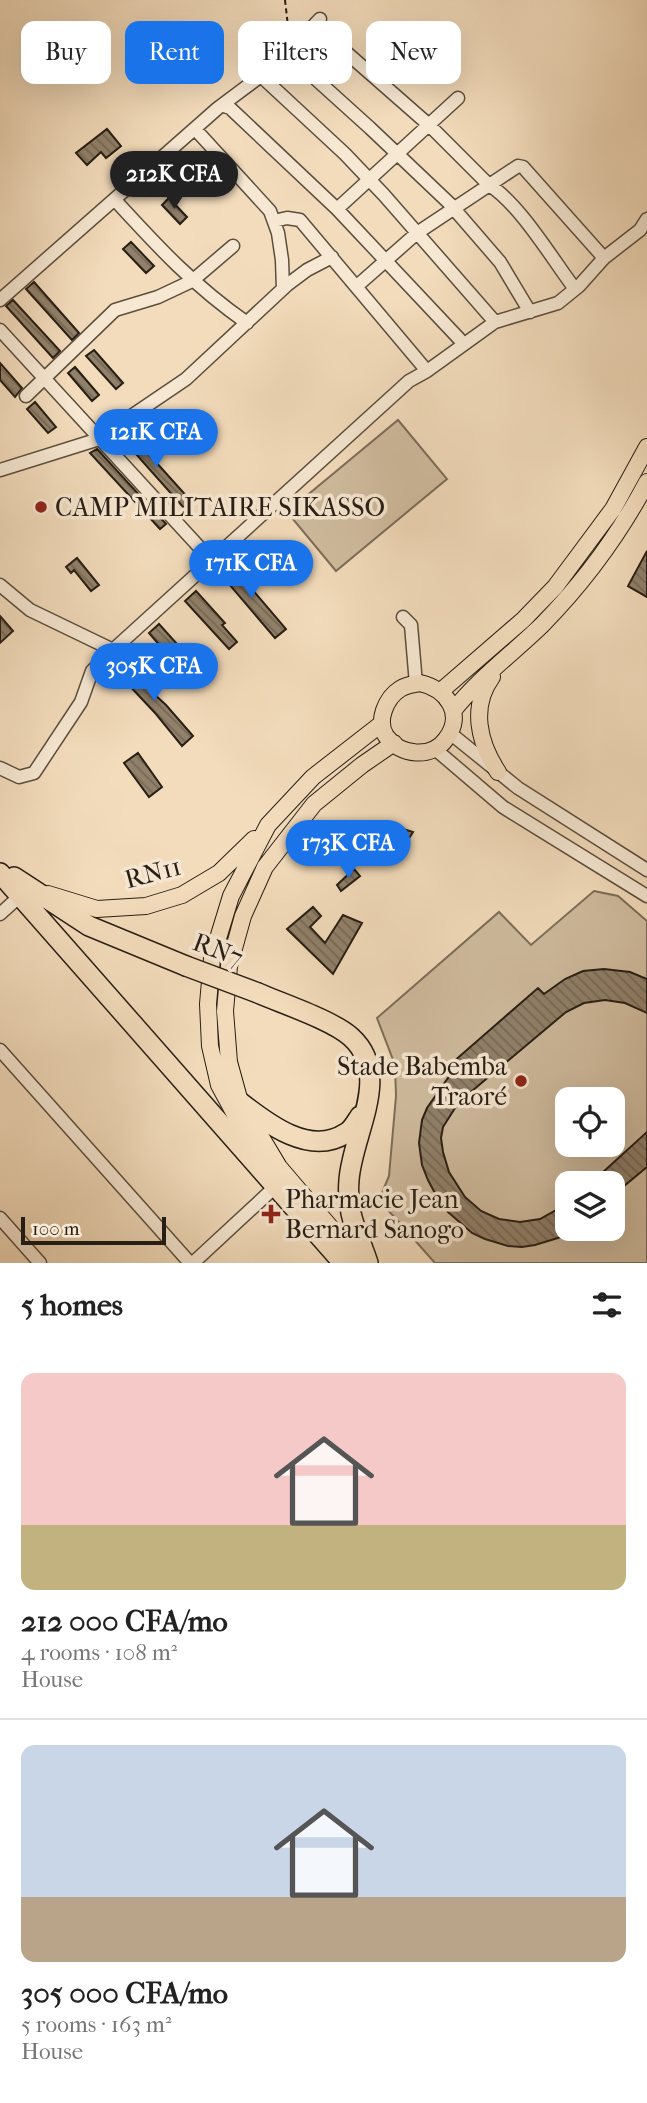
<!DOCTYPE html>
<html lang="en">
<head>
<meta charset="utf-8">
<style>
	body { margin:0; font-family:"IM FELL French Canon",serif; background:#f2f2f2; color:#222; height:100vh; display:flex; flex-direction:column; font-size:26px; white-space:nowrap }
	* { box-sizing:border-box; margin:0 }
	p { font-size:23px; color:#767676 }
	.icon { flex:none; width:38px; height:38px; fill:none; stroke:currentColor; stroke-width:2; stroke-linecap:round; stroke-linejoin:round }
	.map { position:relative; height:1263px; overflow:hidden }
	.side { display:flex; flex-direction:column; background:#fff; flex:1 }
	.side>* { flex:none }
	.hud { position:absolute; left:21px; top:21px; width:606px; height:63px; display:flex; gap:14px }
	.controls { position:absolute; left:555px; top:1087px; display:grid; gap:14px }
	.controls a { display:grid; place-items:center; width:70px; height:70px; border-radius:14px; background:#fff; box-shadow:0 7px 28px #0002; font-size:35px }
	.scale { position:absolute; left:21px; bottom:18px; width:145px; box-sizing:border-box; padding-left:7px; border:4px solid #271e14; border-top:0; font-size:19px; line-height:24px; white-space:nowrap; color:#271e14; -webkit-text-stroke:5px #f7e8d3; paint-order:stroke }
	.price { position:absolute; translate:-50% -60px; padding:0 16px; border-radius:24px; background:#1a73e8; color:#fff; font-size:23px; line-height:46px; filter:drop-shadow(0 2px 4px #0008) }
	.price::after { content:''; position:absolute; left:50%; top:42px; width:21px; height:16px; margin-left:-10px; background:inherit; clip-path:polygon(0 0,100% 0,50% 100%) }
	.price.current { background:#222; color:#fff }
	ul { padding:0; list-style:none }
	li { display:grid; align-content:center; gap:14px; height:371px; padding:0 21px }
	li+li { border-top:2px solid #e0e0e0 }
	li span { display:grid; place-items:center; height:217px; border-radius:14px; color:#555 }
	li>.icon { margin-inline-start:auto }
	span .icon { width:126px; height:126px; fill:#fffc; stroke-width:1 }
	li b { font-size:30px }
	h2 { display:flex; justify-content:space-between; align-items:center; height:84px; padding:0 21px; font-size:30px }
	.chip { padding:0 24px; border-radius:14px; background:#fff; box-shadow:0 7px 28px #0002; font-size:24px; line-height:63px }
	.chip.current { background:#1a73e8; color:#fff }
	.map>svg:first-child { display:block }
</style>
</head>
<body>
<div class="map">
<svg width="647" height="1263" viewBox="0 0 647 1263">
	<defs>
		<pattern id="building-back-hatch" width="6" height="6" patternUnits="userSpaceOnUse" patternTransform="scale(1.75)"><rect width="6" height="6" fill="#91816b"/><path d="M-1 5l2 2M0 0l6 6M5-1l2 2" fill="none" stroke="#766957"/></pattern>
	</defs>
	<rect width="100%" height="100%" fill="#f3dcbc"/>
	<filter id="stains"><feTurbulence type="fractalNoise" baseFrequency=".00286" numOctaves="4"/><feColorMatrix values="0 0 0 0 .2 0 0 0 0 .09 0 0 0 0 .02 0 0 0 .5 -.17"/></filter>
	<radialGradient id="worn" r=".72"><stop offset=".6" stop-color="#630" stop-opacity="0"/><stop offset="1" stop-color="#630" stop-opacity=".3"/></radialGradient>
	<path fill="#d0bc9f" stroke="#7c6d5a" stroke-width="2" fill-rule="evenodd" d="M 398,420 L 447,479 L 336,571 L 287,512 Z
		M 594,891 L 618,896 L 647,921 L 647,1263 L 435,1263 L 379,1200 L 389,1176 L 396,1096 L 395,1065 L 377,1018 L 499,912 L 531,945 ZM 567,1099 L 612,1099 L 612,1144 L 567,1144 ZM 567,1183 L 612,1183 L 612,1228 L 567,1228 Z"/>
	<path fill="url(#building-back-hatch)" stroke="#271e14" stroke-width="2" d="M 107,129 L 121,146 L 106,158 L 101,152 L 87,165 L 76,153 Z
		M 169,198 L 187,217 L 180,224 L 162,205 Z
		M 131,242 L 154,266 L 146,273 L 123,249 Z
		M 34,282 L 79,333 L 72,340 L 26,289 Z
		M 13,300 L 60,351 L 53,358 L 6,306 Z
		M 94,350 L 123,383 L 116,389 L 86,356 Z
		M 0,363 L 22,388 L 15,397 L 0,380 Z
		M 75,367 L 99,395 L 92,401 L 68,373 Z
		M 35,402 L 56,427 L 48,433 L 27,409 Z
		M 127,430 L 191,501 L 184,508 L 119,435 Z
		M 97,449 L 166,524 L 160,529 L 90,453 Z
		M 647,551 L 647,597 L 628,586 Z
		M 77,558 L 99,585 L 91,591 L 74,570 L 71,573 L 66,567 Z
		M 228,561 L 286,629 L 275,638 L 217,570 Z
		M 196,591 L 225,623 L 222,625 L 237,642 L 229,649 L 185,601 Z
		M 0,616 L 13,631 L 0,643 Z
		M 159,624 L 204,674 L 200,679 L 181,660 L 176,664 L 149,633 Z
		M 122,659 L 153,693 L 166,705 L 193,736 L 182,746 L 156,714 L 112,667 Z
		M 138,753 L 162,787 L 149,797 L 124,763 Z
		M 400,828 L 413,832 L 395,860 L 377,848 Z
		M 354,869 L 360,876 L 341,891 L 337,885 Z
		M 313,907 L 321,916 L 310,927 L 325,943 L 343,915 L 362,923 L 333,974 L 287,929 Z
		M 604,969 L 630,972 L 647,979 L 647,1013 L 625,1003 L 605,1000 L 584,1003 L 566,1012 L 472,1091 L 457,1105 L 443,1127 L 441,1138 L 443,1152 L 449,1172 L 465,1197 L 481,1211 L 499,1219 L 520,1222 L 540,1219 L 567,1204 L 567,1234 L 561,1237 L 535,1245 L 522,1247 L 508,1246 L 485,1239 L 472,1233 L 448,1212 L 439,1201 L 428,1180 L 422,1165 L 419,1143 L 422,1120 L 427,1108 L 450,1075 L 445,1069 L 538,988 L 544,994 L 565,979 L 583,971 Z
		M 647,1132 L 647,1167 L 612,1196 L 612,1183 L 591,1183 Z"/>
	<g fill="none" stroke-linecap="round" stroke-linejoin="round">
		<defs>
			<path id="minor" d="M 315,25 L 429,125 L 489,185 C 519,203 553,260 575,289
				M 287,53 L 370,128 L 449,203 L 500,262 L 530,312
				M 261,76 L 345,154 L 384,195 L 495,322
				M 224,106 L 230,108 L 337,209 L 464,344
				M 195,129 L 270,211 L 278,233 L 282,260 L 283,289
				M 115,200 C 158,247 194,286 247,323
				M 337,209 L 458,98
				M 274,221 L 287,218 L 300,220 L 427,371
				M 357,286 L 417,233 L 518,166 L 523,167 L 604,258
				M 0,300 L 218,108 L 278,63 L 320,19
				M 0,330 L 212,561
				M 26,396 L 115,310 L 158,297 L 192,281 L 233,246
				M 0,470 L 96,440 L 186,379 L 287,285 L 307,270 L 332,257
				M 0,585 L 30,610 L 113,650
				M 403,617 L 411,625 L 416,684
				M 450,733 L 518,788 L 647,870
				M 435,749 L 503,807 L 647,896
				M 0,768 L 19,777 L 34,773 L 81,702 L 92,671 L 113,650 L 409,381 L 427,371 L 495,322 L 558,303 L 579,286 L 604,258 L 640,230 L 647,219
				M 0,914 L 20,896
				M 0,1050 L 190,1263
				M 0,1218 L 40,1263
				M 193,1263 L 275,1187"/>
			<path id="major" d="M 492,677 C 470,707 479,743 498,772
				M 420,683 C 447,689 465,714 446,739 C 432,759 400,756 386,736 C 376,721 386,698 400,689 C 406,685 413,684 420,683 Z
				M 441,691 L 523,620 L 555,587 L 613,509 L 647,447
				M 453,711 C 478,679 512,654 542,625 C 583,583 620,533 647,482
				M 48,894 L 97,909 L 146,906 L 182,895 L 219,873 L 254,839
				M 260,1161 L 219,1085 L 210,1046 L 208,1004 L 212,958 L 231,896 L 268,825 L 313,777 L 381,724
				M 361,1263 L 279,1167 L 240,1102 L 229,1062 L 225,1011 L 229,966 L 233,952 L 243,916 L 265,867 L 314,804 L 362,765 L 394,743"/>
			<path id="highway" d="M 0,873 L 343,1263
				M 14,877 L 89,926 L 186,966
				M 258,993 C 283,1004 332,1020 351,1037 C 393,1075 352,1134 349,1180 C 346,1215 358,1232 368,1263
				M 240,1102 C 267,1123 310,1157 346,1133 C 352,1130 356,1122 360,1116"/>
		</defs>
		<use href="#minor" stroke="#5a4e3e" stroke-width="15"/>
		<use href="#major" stroke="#271e14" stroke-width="18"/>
		<use href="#highway" stroke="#271e14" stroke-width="22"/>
		<path stroke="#271e14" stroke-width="2" stroke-dasharray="5 3.5" stroke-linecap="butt" d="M 285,0 L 289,35"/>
		<use href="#minor" stroke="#f7e8d3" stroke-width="12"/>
		<use href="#major" stroke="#f3dcbc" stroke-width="16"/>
		<use href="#highway" stroke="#f3dcbc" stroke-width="19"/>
		<defs>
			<path id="highway-bridge" d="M 186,966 L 258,993"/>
		</defs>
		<use href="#highway-bridge" stroke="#271e14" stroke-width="22" stroke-linecap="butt"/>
		<use href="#highway-bridge" stroke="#f3dcbc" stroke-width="19"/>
	</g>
	<g fill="#8f2418" stroke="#f7e8d3" stroke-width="2.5">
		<circle cx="41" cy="507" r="7"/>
		<circle cx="521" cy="1081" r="7"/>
		<path d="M267.5 1203.5h7v7h7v7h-7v7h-7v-7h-7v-7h7z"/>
	</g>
	<g text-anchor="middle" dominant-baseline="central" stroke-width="7" stroke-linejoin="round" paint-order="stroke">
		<g font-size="26" fill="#271e14" stroke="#f7e8d3" text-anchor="start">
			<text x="55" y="507">CAMP MILITAIRE SIKASSO</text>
			<text x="507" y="1066" text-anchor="end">Stade Babemba<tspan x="507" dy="30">Traoré</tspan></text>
			<text x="285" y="1199">Pharmacie Jean<tspan x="285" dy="30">Bernard Sanogo</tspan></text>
		</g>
		<g font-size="26" fill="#271e14" stroke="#f7e8d3">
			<text transform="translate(153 873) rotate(-15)">RN11</text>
			<text transform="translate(218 950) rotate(21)">RN7</text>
		</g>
	</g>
	<rect width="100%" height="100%" filter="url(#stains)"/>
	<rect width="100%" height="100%" fill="url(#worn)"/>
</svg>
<div class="controls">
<a><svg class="icon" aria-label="locate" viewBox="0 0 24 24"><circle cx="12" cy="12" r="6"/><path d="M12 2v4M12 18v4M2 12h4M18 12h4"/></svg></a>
<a><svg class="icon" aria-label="layers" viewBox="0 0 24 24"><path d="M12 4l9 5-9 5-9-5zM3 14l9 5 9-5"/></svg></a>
</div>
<div class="scale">100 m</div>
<b class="price current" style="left:174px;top:211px">212K CFA</b>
<b class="price" style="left:156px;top:469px">121K CFA</b>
<b class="price" style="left:251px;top:600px">171K CFA</b>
<b class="price" style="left:154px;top:703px">305K CFA</b>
<b class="price" style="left:348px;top:880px">173K CFA</b>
<div class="hud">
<a class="chip">Buy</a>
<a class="chip current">Rent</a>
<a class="chip">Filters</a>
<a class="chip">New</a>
</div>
</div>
<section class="side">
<h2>5 homes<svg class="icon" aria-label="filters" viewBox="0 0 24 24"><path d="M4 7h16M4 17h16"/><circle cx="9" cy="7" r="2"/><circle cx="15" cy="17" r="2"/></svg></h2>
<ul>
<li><span style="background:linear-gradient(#f6c9c9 70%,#c2b280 0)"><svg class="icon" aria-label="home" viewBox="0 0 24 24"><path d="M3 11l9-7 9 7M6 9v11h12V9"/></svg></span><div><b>212 000 CFA/mo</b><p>4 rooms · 108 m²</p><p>House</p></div></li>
<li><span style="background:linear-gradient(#c9d6e8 70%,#b9a48a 0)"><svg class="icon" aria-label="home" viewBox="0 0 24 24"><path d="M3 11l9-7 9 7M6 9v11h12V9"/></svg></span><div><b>305 000 CFA/mo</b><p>5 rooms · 163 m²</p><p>House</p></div></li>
</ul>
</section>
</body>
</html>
